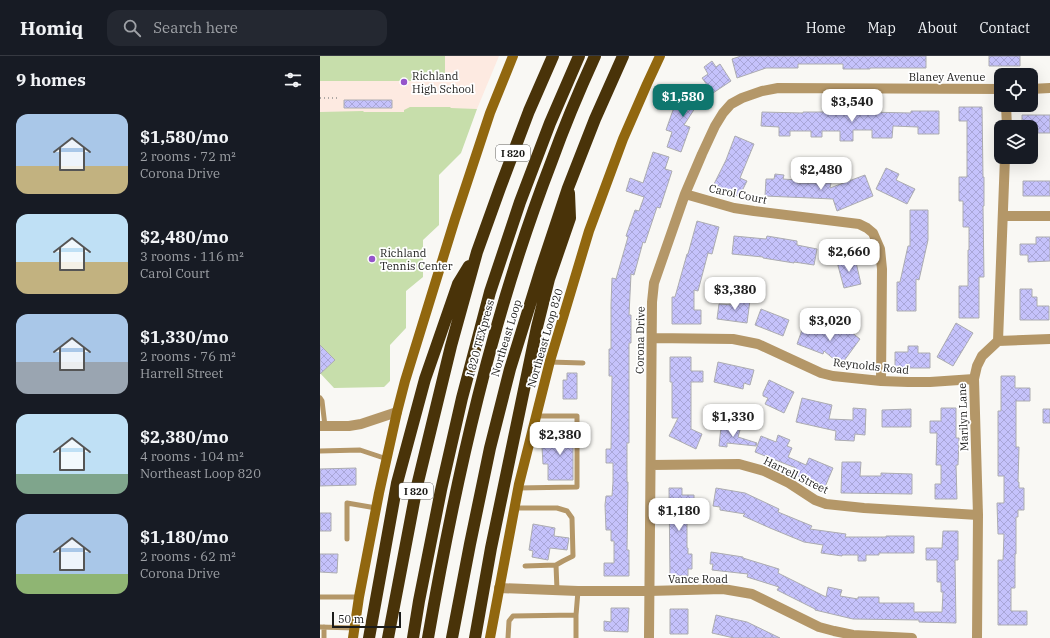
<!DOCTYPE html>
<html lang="en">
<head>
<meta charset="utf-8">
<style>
	body { margin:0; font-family:"IBM Plex Serif",serif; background:#242831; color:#f1f3f6; height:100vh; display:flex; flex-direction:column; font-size:15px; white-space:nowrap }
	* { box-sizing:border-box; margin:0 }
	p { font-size:13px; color:#9ea1a6 }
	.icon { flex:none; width:22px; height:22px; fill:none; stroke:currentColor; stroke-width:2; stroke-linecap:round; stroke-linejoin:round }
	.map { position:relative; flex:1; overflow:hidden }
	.sheet { display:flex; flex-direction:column; background:#171b24; width:320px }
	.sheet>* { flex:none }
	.controls { position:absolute; left:674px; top:12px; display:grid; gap:8px }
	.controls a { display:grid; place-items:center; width:44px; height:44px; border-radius:8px; background:#171b24; box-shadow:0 4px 16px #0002; font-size:20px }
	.scale { position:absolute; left:12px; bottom:10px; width:69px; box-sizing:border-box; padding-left:4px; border:2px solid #1c1c1a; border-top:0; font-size:11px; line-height:14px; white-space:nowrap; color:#1c1c1a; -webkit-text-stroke:3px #fff; paint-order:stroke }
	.price { position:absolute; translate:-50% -34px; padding:0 9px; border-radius:8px; background:#fff; color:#222; font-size:13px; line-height:26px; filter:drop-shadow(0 1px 2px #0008) }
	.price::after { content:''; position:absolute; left:50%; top:24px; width:12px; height:9px; margin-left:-6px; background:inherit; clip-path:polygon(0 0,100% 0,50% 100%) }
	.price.current { background:#0f766e; color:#fff }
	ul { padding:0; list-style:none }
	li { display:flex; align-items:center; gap:12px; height:100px; padding:0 16px }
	li span { display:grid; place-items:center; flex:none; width:112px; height:80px; border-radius:12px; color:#555 }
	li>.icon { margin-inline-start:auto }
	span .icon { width:48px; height:48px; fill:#fffc; stroke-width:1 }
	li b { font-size:17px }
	h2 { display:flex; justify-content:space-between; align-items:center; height:48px; padding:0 16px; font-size:17px }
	header { display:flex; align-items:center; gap:24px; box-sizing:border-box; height:56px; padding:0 20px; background:#171b24; border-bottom:1px solid #363941 }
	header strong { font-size:19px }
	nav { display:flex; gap:22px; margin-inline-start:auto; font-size:14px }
	.search { width:280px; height:36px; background:#242831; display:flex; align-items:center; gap:10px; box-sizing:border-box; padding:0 14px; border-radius:12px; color:#9ea1a6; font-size:15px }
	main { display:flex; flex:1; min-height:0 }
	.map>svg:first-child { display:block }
</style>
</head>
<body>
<header>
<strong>Homiq</strong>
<div class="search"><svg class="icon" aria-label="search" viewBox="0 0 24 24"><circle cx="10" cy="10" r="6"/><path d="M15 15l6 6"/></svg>Search here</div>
<nav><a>Home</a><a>Map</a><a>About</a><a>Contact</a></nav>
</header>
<main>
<section class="sheet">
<h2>9 homes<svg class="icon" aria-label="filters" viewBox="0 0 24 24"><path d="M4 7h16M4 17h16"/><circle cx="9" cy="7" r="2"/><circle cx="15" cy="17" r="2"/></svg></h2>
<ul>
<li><span style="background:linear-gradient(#a9c7e8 65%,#c2b280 0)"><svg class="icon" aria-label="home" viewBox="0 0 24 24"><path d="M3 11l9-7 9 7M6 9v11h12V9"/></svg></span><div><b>$1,580/mo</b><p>2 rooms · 72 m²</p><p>Corona Drive</p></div></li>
<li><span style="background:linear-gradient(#bfe0f5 60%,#c2b280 0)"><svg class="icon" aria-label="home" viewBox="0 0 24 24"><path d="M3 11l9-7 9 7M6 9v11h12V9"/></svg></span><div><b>$2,480/mo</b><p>3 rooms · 116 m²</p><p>Carol Court</p></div></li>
<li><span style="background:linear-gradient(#a9c7e8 60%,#9aa5b1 0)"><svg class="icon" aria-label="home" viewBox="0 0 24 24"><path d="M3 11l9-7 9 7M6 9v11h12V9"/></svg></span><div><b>$1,330/mo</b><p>2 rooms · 76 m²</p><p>Harrell Street</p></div></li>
<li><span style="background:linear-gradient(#bfe0f5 75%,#7fa58c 0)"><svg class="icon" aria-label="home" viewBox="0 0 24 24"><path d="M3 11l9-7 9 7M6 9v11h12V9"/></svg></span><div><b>$2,380/mo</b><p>4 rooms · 104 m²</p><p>Northeast Loop 820</p></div></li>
<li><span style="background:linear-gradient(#a9c7e8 75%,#8fb573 0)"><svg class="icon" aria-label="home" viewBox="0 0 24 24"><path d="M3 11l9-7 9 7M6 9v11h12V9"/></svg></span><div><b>$1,180/mo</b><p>2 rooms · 62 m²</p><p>Corona Drive</p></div></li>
</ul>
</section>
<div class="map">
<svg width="730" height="582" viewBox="0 0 730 582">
	<defs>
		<pattern id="building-cross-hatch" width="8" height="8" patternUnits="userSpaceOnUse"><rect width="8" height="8" fill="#c5c2fb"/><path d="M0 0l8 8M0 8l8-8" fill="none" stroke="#a9a6d7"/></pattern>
	</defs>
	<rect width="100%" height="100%" fill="#f9f8f4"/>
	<path fill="#fdeae1" d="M 0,0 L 179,0 L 157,53 L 90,52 L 84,56 L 0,56 Z"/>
	<path fill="#c7deab" d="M 0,0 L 125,0 L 125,25 L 0,25 Z
		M 90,51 L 130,51 L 131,52 L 157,53 L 141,97 L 119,119 L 119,169 L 103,184 L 103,221 L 86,235 L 86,272 L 70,289 L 70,325 L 64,331 L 14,332 L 0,317 L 0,56 L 43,55 L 44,56 L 84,56 L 84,54 Z"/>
	<path fill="url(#building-cross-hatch)" stroke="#acacb0" d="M 421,0 L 606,0 L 606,12 L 550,12 L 550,13 L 523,13 L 523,8 L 478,8 L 478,12 L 446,12 L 417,22 L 412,3 Z
		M 669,0 L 700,0 L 700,10 L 669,10 Z
		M 392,5 L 396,11 L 400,8 L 411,25 L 393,37 L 382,22 L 388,18 L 384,11 Z
		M 368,31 L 387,43 L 382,52 L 377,49 L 364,69 L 370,71 L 361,96 L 347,91 L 352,76 L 346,74 L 353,54 Z
		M 24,44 L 72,44 L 72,52 L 24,52 Z
		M 639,51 L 662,51 L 663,121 L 664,121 L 664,150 L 663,150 L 664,221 L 659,221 L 659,262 L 639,262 L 639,230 L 648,230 L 648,194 L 649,194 L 649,171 L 643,171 L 643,145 L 639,145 L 639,121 L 647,121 L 647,65 L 639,65 Z
		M 520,54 L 547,54 L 547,56 L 591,57 L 591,55 L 619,55 L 619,78 L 598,78 L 598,71 L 573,70 L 572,82 L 552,82 L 552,74 L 533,74 L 533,85 L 520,85 L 520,75 L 502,75 L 502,81 L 491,81 L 491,75 L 470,75 L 470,80 L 459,80 L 459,71 L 441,70 L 442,56 L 483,57 L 483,56 L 520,56 Z
		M 702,59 L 730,59 L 730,77 L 718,77 L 718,72 L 711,72 L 711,71 L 702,71 Z
		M 415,80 L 434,88 L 420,122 L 427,125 L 419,141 L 394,128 L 406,104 Z
		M 333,96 L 349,101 L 345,113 L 352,115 L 340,152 L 337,151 L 325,187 L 323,186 L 314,219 L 311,218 L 309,259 L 311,259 L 311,287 L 309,287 L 309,387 L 307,387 L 307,426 L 308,426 L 307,494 L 309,494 L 309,520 L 284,520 L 284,507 L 294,507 L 294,485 L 291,485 L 291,474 L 286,474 L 285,449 L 286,440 L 292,440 L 293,426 L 293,407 L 286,407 L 286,393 L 291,393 L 292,320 L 289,320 L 289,293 L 291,293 L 291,249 L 292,222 L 296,223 L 308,181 L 306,180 L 315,154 L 319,155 L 324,141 L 306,135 L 310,122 L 323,127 Z
		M 566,112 L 579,118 L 576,124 L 595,133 L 587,148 L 556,133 Z
		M 455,118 L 464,119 L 463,123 L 477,124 L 477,127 L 511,127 L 510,132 L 545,119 L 553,140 L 517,155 L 513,143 L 445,140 L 446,123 L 454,123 Z
		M 703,125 L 730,125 L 730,140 L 703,140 Z
		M 590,154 L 608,154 L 608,184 L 599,224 L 596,223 L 596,255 L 577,255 L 577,226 L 580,226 L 588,190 L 590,190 Z
		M 377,165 L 399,171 L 392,198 L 388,197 L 378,235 L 374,234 L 374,254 L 381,254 L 381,268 L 352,268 L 352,241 L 355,241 L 367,198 L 368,198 Z
		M 414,180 L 446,183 L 447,180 L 477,185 L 477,189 L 497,193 L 494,209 L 474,206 L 474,207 L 443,202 L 443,201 L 412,198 Z
		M 716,181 L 730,181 L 730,205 L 708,206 L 708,199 L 700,199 L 700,188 L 716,188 Z
		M 535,202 L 541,228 L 524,232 L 517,206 Z
		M 700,233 L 712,233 L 712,241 L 717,241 L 717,250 L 729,250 L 729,264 L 700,264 Z
		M 415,242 L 430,244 L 427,267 L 397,263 L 399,248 L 414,249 Z
		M 441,253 L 469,264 L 463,280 L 435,269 Z
		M 636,267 L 653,277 L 633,310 L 617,301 Z
		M 502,269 L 523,276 L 526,272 L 540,283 L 521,309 L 504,295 L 503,298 L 477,288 L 482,274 L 491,277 L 493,272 L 500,275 Z
		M 0,289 L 15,304 L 0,318 Z
		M 588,290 L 598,290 L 598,297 L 610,297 L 610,312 L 575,312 L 575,296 L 588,296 Z
		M 350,301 L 371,301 L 371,315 L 383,315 L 383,326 L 371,326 L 371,373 L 382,378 L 376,393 L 349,380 L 358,362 L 352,362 L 352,326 L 350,326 Z
		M 398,306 L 434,314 L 430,329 L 424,327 L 423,333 L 394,326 Z
		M 247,317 L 257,317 L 257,343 L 243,343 L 243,324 L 247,324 Z
		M 681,320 L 695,320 L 695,332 L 710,332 L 710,345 L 696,345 L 696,391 L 699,391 L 698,426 L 699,426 L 699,432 L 704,432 L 704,454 L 698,454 L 698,461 L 696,461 L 696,498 L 695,498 L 695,532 L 691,532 L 691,555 L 707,555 L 707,569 L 678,569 L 678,504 L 683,504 L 684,478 L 678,478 L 677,447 L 684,447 L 684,420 L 678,420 L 678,355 L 681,355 Z
		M 449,324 L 474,336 L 464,357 L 445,348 L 448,342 L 443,340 L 443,337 Z
		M 482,342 L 512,349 L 509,363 L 533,364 L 533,352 L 546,353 L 545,379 L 535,378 L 534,385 L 515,384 L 516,375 L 476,366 Z
		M 621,352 L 636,352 L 636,382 L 639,382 L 638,409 L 636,409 L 637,443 L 615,443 L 615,428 L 621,428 L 621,409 L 616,409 L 617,377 L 610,377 L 610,365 L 621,365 Z
		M 591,353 L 591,371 L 562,371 L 562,354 Z
		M 723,353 L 730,353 L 730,367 L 723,367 Z
		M 401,371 L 420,374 L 418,381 L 437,387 L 436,390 L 407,387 L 407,391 L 399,390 Z
		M 229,375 L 253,375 L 253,424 L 228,424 L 228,408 L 223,408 L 222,391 L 229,391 Z
		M 458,379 L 470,384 L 467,390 L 472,392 L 468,401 L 486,409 L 489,402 L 513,412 L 505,431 L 473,418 L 476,412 L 435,396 L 441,380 L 456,386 Z
		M 522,406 L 541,406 L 540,420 L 561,420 L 561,417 L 592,418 L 592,438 L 521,437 Z
		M 36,412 L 36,429 L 0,430 L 0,413 Z
		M 349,432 L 362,432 L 362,439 L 374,439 L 374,455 L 367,455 L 367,492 L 368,492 L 368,498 L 372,498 L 372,513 L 368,513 L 368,520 L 350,520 Z
		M 396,432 L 425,437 L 459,453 L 458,456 L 492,470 L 490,473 L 526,478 L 525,481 L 566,481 L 566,480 L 594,480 L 594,497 L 559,497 L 559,499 L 546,499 L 546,505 L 538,505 L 538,499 L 522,499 L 522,500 L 501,497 L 503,489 L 484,486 L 450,472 L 423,460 L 425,458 L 400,454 L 400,451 L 393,450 Z
		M 0,457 L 11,457 L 11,475 L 0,475 Z
		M 213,468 L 235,472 L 234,480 L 249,482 L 247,494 L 230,492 L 228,504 L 212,501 L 213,495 L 209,494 Z
		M 623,475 L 638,475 L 638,504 L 635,504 L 636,567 L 599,566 L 599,564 L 533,563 L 495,554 L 495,553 L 457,534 L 459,531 L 427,521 L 428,518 L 392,514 L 393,508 L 390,508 L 391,496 L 423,501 L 423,502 L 459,513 L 458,517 L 506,541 L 508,531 L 522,534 L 520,540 L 538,543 L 538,541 L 559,541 L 559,547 L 594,547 L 594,556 L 622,556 L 623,536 L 621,536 L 621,526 L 617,526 L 617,504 L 606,504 L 606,492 L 622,492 Z
		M 0,498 L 18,498 L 17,517 L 0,516 Z
		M 291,552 L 309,552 L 308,576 L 284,575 L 284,565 L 291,566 Z
		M 350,553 L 368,553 L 368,578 L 350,578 Z
		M 396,559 L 427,566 L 460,582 L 414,582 L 392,577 Z"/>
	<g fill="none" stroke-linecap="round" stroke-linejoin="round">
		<path stroke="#959491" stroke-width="1.5" stroke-dasharray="1 3" stroke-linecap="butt" d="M 0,42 L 17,42"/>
		<path stroke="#b49768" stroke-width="5" d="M 229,306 L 263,307
			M 0,342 L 2,345 L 5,370
			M 0,395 L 40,394 L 67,403
			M 198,432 L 257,431 L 257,360 L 216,360
			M 194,452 L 237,452 L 247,455 L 252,462 L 253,500 L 243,505 L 236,509 L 237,534
			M 27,483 L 27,447 L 56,452
			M 205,510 L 236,509
			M 0,541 L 39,541
			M 0,571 L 35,572
			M 4,582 L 4,571
			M 188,582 L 189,565 L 193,560 L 256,559 L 258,535
			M 256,582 L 256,559"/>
		<path stroke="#b49768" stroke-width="10" d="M 711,33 L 730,32
			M 686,49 L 687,71
			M 365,138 L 414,152 L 434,155 L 539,168 L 547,172 L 553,177 L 560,193 L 562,213 L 561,325
			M 683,160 L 730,160
			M 332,282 L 413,283 L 438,288 L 501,317 L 513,320 L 561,325 L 588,326 L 610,326 L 654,323
			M 678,285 L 730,283
			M 0,370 L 29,370 L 41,368 L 77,356
			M 331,409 L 419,408 L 444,415 L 469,427 L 495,444 L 506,448 L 544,452 L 658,459
			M 329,582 L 332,246 L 334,227 L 365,138 L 382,98 L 395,70 L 403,57 L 411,48 L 422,42 L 442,35 L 458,32 L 681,33
			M 657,582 L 658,459 L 654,323 L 657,310 L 662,300 L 678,285 L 685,101"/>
		<path stroke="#b49768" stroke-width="10" d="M 179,532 L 258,535 L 329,535 L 403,533 L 432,538 L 499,571 L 514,575 L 533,579 L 592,582"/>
		<path stroke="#91670f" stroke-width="10" d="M 33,582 L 39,541 L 59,437 L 77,356 L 85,325 L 135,163 L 170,57 L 193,0
			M 170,582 L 199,428 L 230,305 L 269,175 L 303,83 L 327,28 L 340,0"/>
		<path stroke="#493309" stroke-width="12" d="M 49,582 L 77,427 L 105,323 L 138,228 L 149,210
			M 68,582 L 97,430 L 131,290 L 157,196 L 180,132 L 209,55 L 233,0
			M 93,582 L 99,545 L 121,434 L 142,342 L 170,236 L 200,146 L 230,67 L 259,0
			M 108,582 C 136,421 172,260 231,107 C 244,71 259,35 275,0
			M 132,582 L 150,488 L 170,392 L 190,313 L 221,213 L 248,132 L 275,63 L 303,0
			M 155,582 L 171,492 L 217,271 L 229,223 L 250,162 L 249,137"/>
	</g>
	<g fill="#9555cb" stroke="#fff" stroke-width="1.5">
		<circle cx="84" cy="26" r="4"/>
		<circle cx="52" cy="203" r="4"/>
	</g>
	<g text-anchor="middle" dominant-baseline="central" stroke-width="3.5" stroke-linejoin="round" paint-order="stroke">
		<g fill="#fff" stroke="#60605f" stroke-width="1">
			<rect x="176" y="89" width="34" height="16" rx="3"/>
			<rect x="79" y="427" width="34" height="16" rx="3"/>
		</g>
		<g font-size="10" font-weight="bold" fill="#1c1c1a">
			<text x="193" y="97">I 820</text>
			<text x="96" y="435">I 820</text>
		</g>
		<g font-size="11" fill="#1c1c1a" stroke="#fff" text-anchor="start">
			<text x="92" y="20">Richland<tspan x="92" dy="13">High School</tspan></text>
			<text x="60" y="197">Richland<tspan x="60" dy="13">Tennis Center</tspan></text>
		</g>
		<g font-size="11" fill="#1c1c1a" stroke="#fff">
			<text x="627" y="21">Blaney Avenue</text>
			<text transform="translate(418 138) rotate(12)">Carol Court</text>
			<text transform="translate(160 282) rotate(-75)">I 820 TEXpress</text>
			<text transform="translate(186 282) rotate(-73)">Northeast Loop</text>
			<text transform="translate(225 282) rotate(-74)">Northeast Loop 820</text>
			<text transform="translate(320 284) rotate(-89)">Corona Drive</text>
			<text transform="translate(551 310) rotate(6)">Reynolds Road</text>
			<text transform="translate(643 361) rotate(-92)">Marilyn Lane</text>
			<text transform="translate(476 419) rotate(26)">Harrell Street</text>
			<text x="378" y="523">Vance Road</text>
		</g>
	</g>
</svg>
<div class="controls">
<a><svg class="icon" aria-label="locate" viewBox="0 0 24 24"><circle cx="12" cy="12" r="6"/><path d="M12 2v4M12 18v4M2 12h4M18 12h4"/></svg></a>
<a><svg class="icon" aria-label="layers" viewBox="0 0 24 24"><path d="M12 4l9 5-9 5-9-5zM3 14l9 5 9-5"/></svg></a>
</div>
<div class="scale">50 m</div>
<b class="price current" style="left:363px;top:62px">$1,580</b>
<b class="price" style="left:532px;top:67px">$3,540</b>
<b class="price" style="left:501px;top:135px">$2,480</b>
<b class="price" style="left:529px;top:217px">$2,660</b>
<b class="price" style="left:415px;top:255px">$3,380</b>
<b class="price" style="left:510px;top:286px">$3,020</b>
<b class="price" style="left:413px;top:382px">$1,330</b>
<b class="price" style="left:240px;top:400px">$2,380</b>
<b class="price" style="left:359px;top:476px">$1,180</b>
</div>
</main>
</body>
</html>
